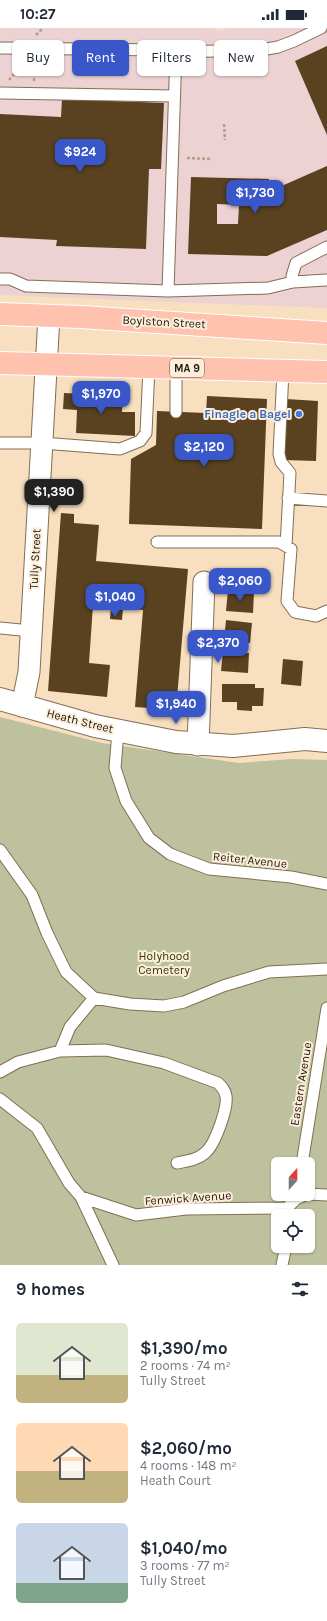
<!DOCTYPE html>
<html lang="en">
<head>
<meta charset="utf-8">
<style>
	body { margin:0; font-family:Karla,sans-serif; background:#f6f6f7; color:#1f2937; height:100vh; display:flex; flex-direction:column; font-size:15px; white-space:nowrap }
	* { box-sizing:border-box; margin:0 }
	p { font-size:13px; color:#747a83 }
	.icon { flex:none; width:22px; height:22px; fill:none; stroke:currentColor; stroke-width:2; stroke-linecap:round; stroke-linejoin:round }
	.map { position:relative; height:1237px; overflow:hidden }
	.sheet { display:flex; flex-direction:column; background:#fff; flex:1 }
	.sheet>* { flex:none }
	.hud { position:absolute; left:12px; top:12px; width:303px; height:36px; display:flex; gap:8px }
	.needle { width:26px; rotate:21deg }
	.buttons { position:absolute; left:271px; top:1129px; display:grid; gap:8px }
	.buttons a { display:grid; place-items:center; width:44px; height:44px; border-radius:6px; background:#fff; box-shadow:0 1px 3px #0004; font-size:20px }
	.price { position:absolute; translate:-50% -34px; padding:0 9px; border-radius:8px; background:#3a57c9; color:#fff; font-size:13px; line-height:26px; filter:drop-shadow(0 1px 2px #0008) }
	.price::after { content:''; position:absolute; left:50%; top:24px; width:12px; height:9px; margin-left:-6px; background:inherit; clip-path:polygon(0 0,100% 0,50% 100%) }
	.price.active { background:#222; color:#fff }
	ul { padding:0; list-style:none }
	li { display:flex; align-items:center; gap:12px; height:100px; padding:0 16px }
	li span { display:grid; place-items:center; flex:none; width:112px; height:80px; border-radius:6px; color:#555 }
	li>.icon { margin-inline-start:auto }
	span .icon { width:48px; height:48px; fill:#fffc; stroke-width:1 }
	li b { font-size:17px }
	h2 { display:flex; justify-content:space-between; align-items:center; height:48px; padding:0 16px; font-size:17px }
	.pill { padding:0 14px; border-radius:6px; background:#fff; box-shadow:0 1px 3px #0004; font-size:14px; line-height:36px }
	.pill.active { background:#3a57c9; color:#fff }
	.status { display:flex; justify-content:space-between; align-items:center; height:28px; padding:0 20px; background:#fff; direction:ltr }
	.status svg { height:11px; fill:currentColor }
	.map>svg:first-child { display:block }
</style>
</head>
<body>
<div class="status"><b>10:27</b><svg viewBox="0 0 49 12"><path d="M0 12V9h3v3zM5 12V6h3v6zM10 12V3h3v9zM15 12V0h3v12zM26 1h20v11H26zM47 4h2v5h-2z"/></svg></div>
<div class="map">
<svg width="327" height="1237" viewBox="0 0 327 1237">
	<rect width="100%" height="100%" fill="#f7dfbf"/>
	<path fill="#ecd2d2" d="M 0,0 L 213,0 L 219,3 L 229,0 L 327,0 L 327,280 L 0,267 Z"/>
	<path fill="#bec19d" fill-rule="evenodd" d="M 0,689 L 102,715 L 239,735 L 292,731 L 327,732 L 327,1237 L 0,1237 ZM 278,1136 L 308,1136 L 308,1166 L 278,1166 ZM 278,1188 L 308,1188 L 308,1218 L 278,1218 Z"/>
	<path fill="#5a4220" fill-rule="evenodd" d="M 327,18 L 327,107 L 295,33 Z
		M 62,71 L 164,75 L 161,141 L 149,141 L 146,221 L 56,218 L 57,212 L 0,209 L 0,86 L 61,89 Z
		M 327,138 L 327,202 L 267,228 L 188,226 L 191,149 L 269,151 L 268,164 ZM 217,176 L 239,177 L 238,196 L 217,196 Z
		M 64,365 L 123,368 L 122,384 L 135,384 L 135,408 L 76,405 L 77,382 L 63,381 Z
		M 207,368 L 267,371 L 262,501 L 129,496 L 131,431 L 156,417 L 157,383 L 206,385 Z
		M 286,371 L 318,373 L 316,433 L 283,432 Z
		M 61,485 L 74,486 L 74,495 L 99,497 L 96,533 L 188,541 L 176,682 L 135,679 L 143,582 L 123,580 L 122,592 L 110,591 L 111,579 L 93,577 L 89,635 L 110,637 L 107,669 L 48,663 Z
		M 228,562 L 254,564 L 253,585 L 226,583 Z
		M 226,592 L 252,595 L 250,615 L 224,613 Z
		M 223,623 L 249,625 L 248,645 L 221,643 Z
		M 283,631 L 303,633 L 301,658 L 281,656 Z
		M 222,656 L 255,656 L 255,660 L 264,660 L 263,678 L 252,678 L 252,683 L 237,682 L 237,674 L 222,674 Z"/>
	<g fill="none" stroke-linecap="round" stroke-linejoin="round">
		<defs>
			<path id="service" d="M 0,20 L 161,22 L 176,24 L 261,22 L 278,19 L 294,13 L 321,0
				M 0,65 L 174,68
				M 0,251 L 10,251 L 26,258 L 168,263 L 268,260 L 293,254 L 327,252
				M 293,254 L 292,248 L 296,235 L 327,219
				M 168,263 L 176,24
				M 283,343 L 279,426 L 281,434 L 290,445 L 286,518
				M 176,384 L 176,340
				M 0,415 L 42,415 L 120,421 L 140,413 L 146,405 L 149,339
				M 288,470 L 327,473
				M 157,514 L 279,514 L 291,521 L 287,573 L 295,584 L 316,588 L 327,583
				M 0,600 L 31,603
				M 118,703 L 115,740 L 126,773 L 149,810 L 170,826 L 209,841 L 291,849 L 327,856
				M 0,822 L 32,867 L 47,905 L 66,944 L 94,970 L 130,976 L 164,978 L 184,974 L 223,958 L 269,944 L 327,941
				M 60,1023 L 106,1022 L 164,1035 L 218,1055 C 222,1059 225,1062 226,1068 C 228,1080 215,1117 205,1125 C 197,1132 187,1133 177,1135
				M 0,1044 L 18,1034 L 60,1023 L 70,999 L 94,970
				M 0,1071 L 37,1100 L 69,1155 L 81,1169 L 113,1237
				M 302,1136 L 327,980
				M 308,1166 L 327,1167
				M 81,1169 L 136,1187 L 186,1181 L 287,1180 L 296,1171 L 307,1166
				M 282,1237 L 286,1218"/>
			<path id="minor" d="M 22,678 L 29,644 L 49,288
				M 198,717 L 204,554"/>
			<path id="tertiary" d="M 0,671 L 95,698 L 176,714 L 233,718 L 305,711 L 327,713"/>
			<path id="trunk" d="M 0,286 L 81,289 L 327,305
				M 0,335 L 327,344"/>
		</defs>
		<use href="#service" stroke="#846e52" stroke-width="13"/>
		<use href="#minor" stroke="#846e52" stroke-width="23"/>
		<use href="#tertiary" stroke="#846e52" stroke-width="24"/>
		<use href="#trunk" stroke="#fff" stroke-width="24"/>
		<path stroke="#b3a086" stroke-width="2.5" stroke-dasharray="3 2" stroke-linecap="butt" d="M 36,7 L 43,0
			M 9,52 L 15,45
			M 34,53 L 34,34
			M 224,96 L 225,112
			M 187,130 L 212,131"/>
		<use href="#service" stroke="#fff" stroke-width="11"/>
		<use href="#minor" stroke="#fff" stroke-width="21"/>
		<use href="#tertiary" stroke="#fff" stroke-width="22"/>
		<use href="#trunk" stroke="#fec2ae" stroke-width="22"/>
	</g>
	<circle fill="#3f7fe0" stroke="#fceedb" stroke-width="1.5" cx="299" cy="386" r="4"/>
	<g text-anchor="middle" dominant-baseline="central" stroke-width="4" stroke-linejoin="round" paint-order="stroke">
		<rect fill="#fceedb" stroke="#63594b" stroke-width="1" x="170" y="331" width="34" height="18" rx="3"/>
		<g font-size="11" font-weight="bold" fill="#21190d">
			<text x="187" y="340">MA 9</text>
		</g>
		<g font-size="12" fill="#21190d" stroke="#fceedb">
			<text transform="translate(164 294) rotate(3)">Boylston Street</text>
			<text transform="translate(35 531) rotate(-87)">Tully Street</text>
			<text transform="translate(80 693) rotate(14)">Heath Street</text>
			<text transform="translate(250 832) rotate(6)">Reiter Avenue</text>
			<text transform="translate(301 1056) rotate(-81)">Eastern Avenue</text>
			<text transform="translate(188 1170) rotate(-4)">Fenwick Avenue</text>
		</g>
		<g font-size="12" font-weight="bold" fill="#366cbe" stroke="#fceedb" text-anchor="end">
			<text x="291" y="386">Finagle a Bagel</text>
		</g>
		<g font-size="12" fill="#373700" stroke="#fceedb">
			<text x="164" y="928">Holyhood<tspan x="164" dy="14">Cemetery</tspan></text>
		</g>
	</g>
</svg>
<div class="buttons">
<a><svg class="needle" viewBox="-14 -14 28 28"><path d="M0-13l5 13h-10z" fill="#e53935"/><path d="M0 13l5-13h-10z" fill="#747a83"/></svg></a>
<a><svg class="icon" aria-label="locate" viewBox="0 0 24 24"><circle cx="12" cy="12" r="6"/><path d="M12 2v4M12 18v4M2 12h4M18 12h4"/></svg></a>
</div>
<b class="price" style="left:80px;top:145px">$924</b>
<b class="price" style="left:255px;top:186px">$1,730</b>
<b class="price" style="left:101px;top:387px">$1,970</b>
<b class="price" style="left:204px;top:440px">$2,120</b>
<b class="price active" style="left:54px;top:485px">$1,390</b>
<b class="price" style="left:240px;top:574px">$2,060</b>
<b class="price" style="left:115px;top:590px">$1,040</b>
<b class="price" style="left:218px;top:636px">$2,370</b>
<b class="price" style="left:176px;top:697px">$1,940</b>
<div class="hud">
<a class="pill">Buy</a>
<a class="pill active">Rent</a>
<a class="pill">Filters</a>
<a class="pill">New</a>
</div>
</div>
<section class="sheet">
<h2>9 homes<svg class="icon" aria-label="filters" viewBox="0 0 24 24"><path d="M4 7h16M4 17h16"/><circle cx="9" cy="7" r="2"/><circle cx="15" cy="17" r="2"/></svg></h2>
<ul>
<li><span style="background:linear-gradient(#dfe7d0 65%,#c2b280 0)"><svg class="icon" aria-label="home" viewBox="0 0 24 24"><path d="M3 11l9-7 9 7M6 9v11h12V9"/></svg></span><div><b>$1,390/mo</b><p>2 rooms · 74 m²</p><p>Tully Street</p></div></li>
<li><span style="background:linear-gradient(#ffd9b3 60%,#c2b280 0)"><svg class="icon" aria-label="home" viewBox="0 0 24 24"><path d="M3 11l9-7 9 7M6 9v11h12V9"/></svg></span><div><b>$2,060/mo</b><p>4 rooms · 148 m²</p><p>Heath Court</p></div></li>
<li><span style="background:linear-gradient(#c9d6e8 75%,#7fa58c 0)"><svg class="icon" aria-label="home" viewBox="0 0 24 24"><path d="M3 11l9-7 9 7M6 9v11h12V9"/></svg></span><div><b>$1,040/mo</b><p>3 rooms · 77 m²</p><p>Tully Street</p></div></li>
</ul>
</section>
</body>
</html>
